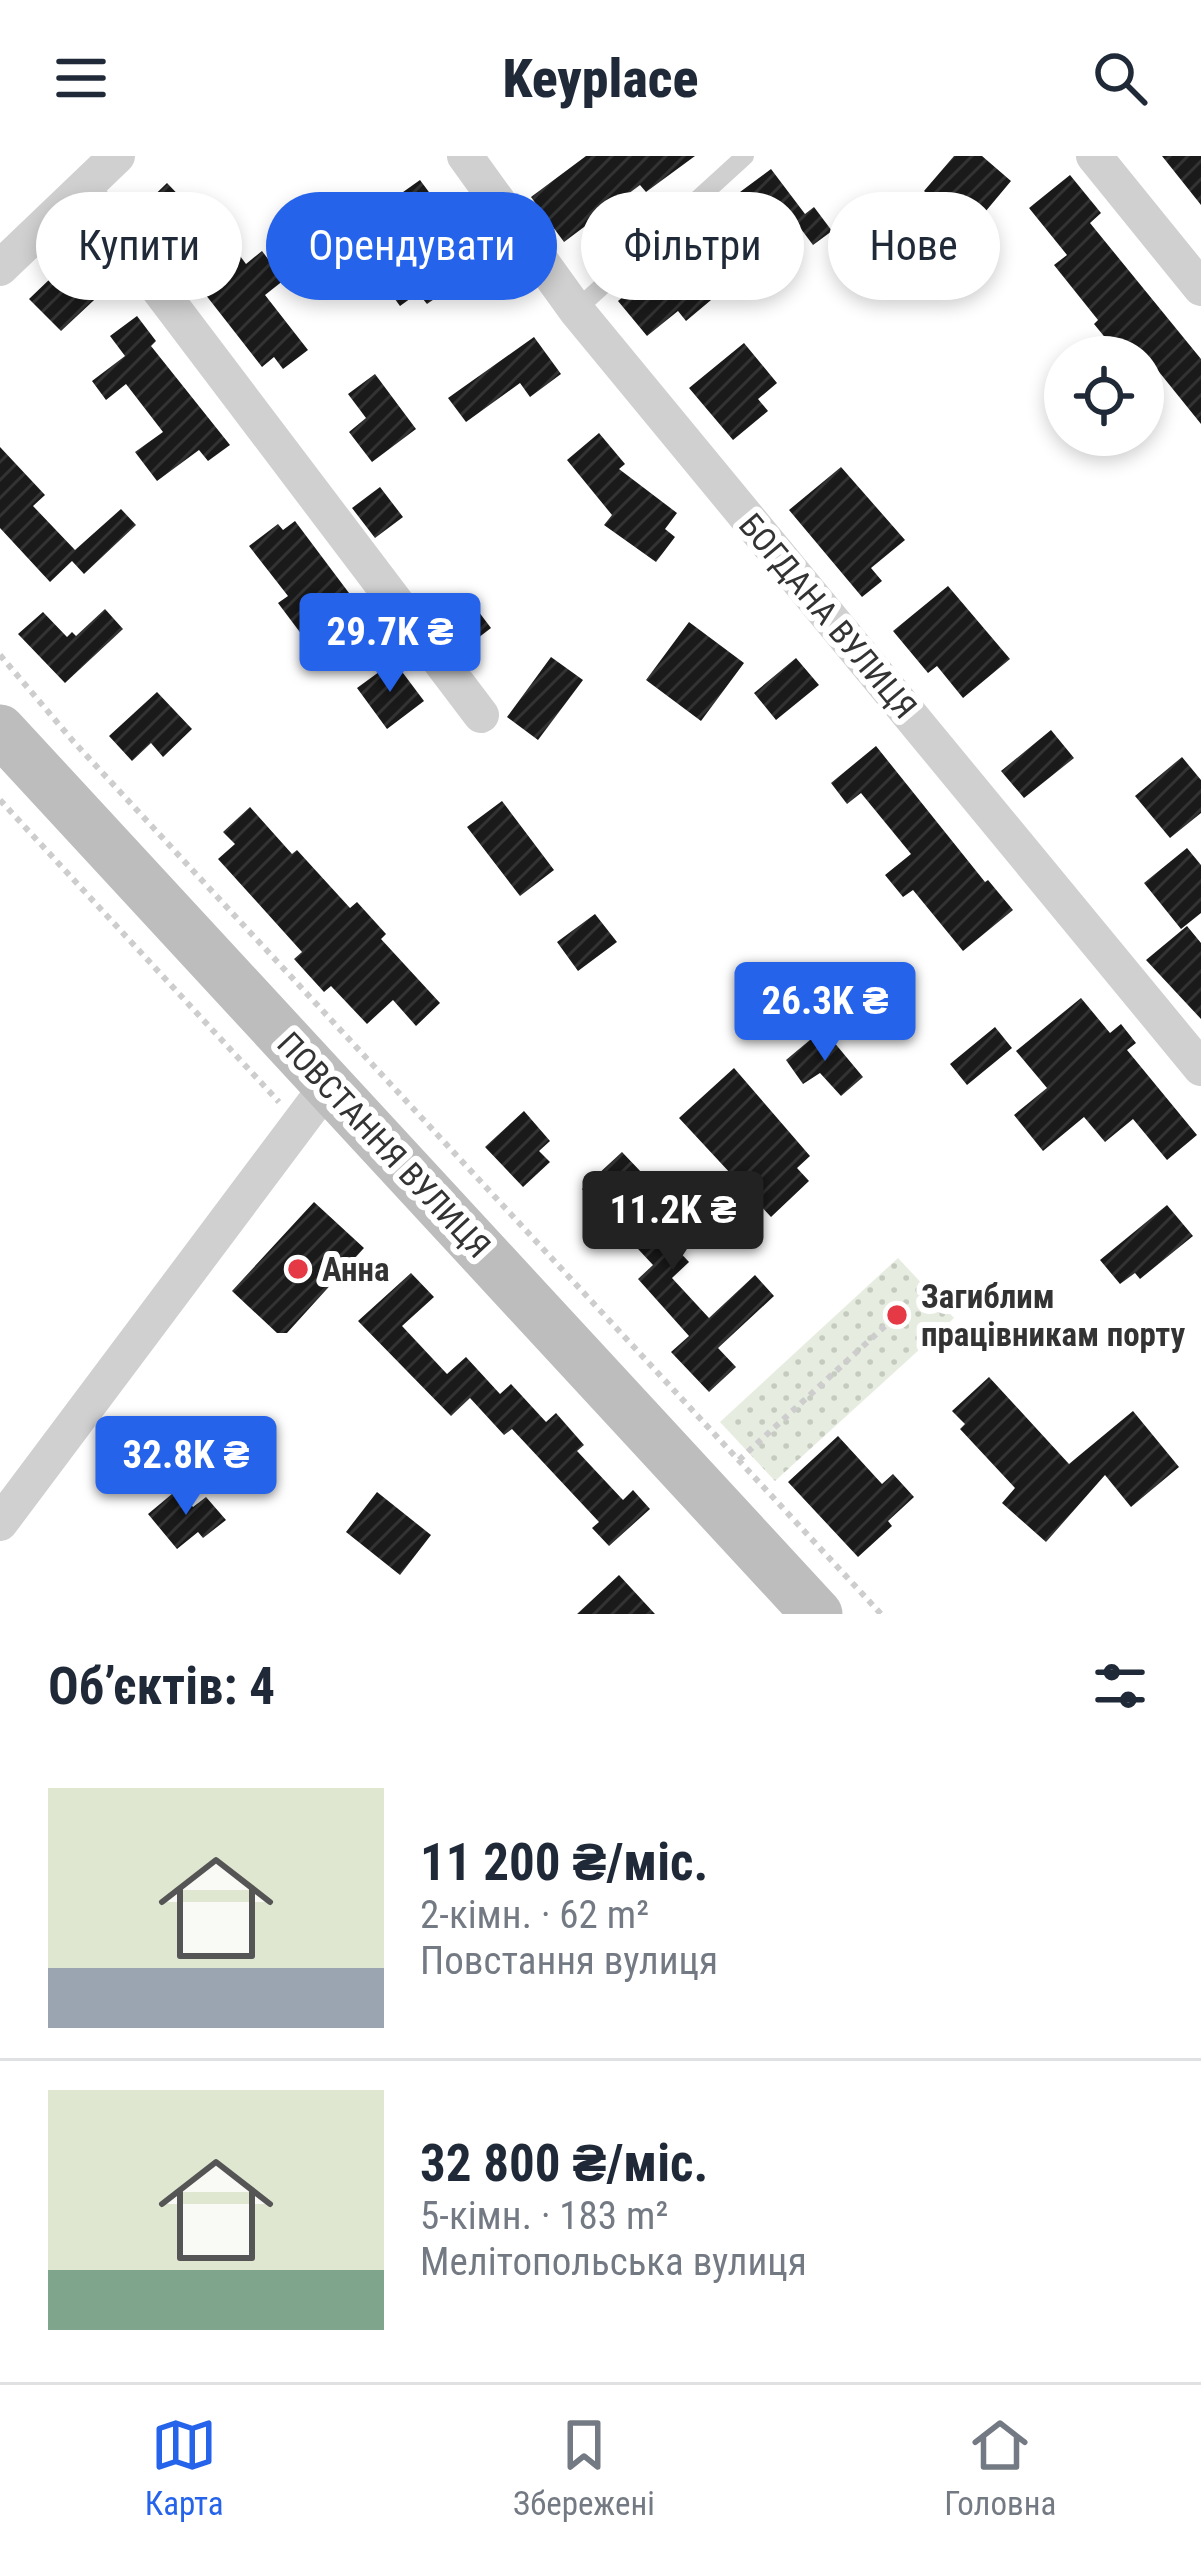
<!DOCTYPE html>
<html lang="uk">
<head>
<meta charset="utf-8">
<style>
	body { margin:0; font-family:"Roboto Condensed",sans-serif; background:#f6f6f7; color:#1f2937; height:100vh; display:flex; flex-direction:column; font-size:45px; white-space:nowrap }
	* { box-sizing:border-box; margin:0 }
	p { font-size:39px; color:#747a83 }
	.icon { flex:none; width:66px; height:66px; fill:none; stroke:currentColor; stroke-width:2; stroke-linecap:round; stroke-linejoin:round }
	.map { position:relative; height:1458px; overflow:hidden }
	.details { display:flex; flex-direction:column; background:#fff; flex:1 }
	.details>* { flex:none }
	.top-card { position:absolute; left:36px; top:36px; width:1131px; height:108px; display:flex; gap:24px }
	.buttons { position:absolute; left:1044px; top:180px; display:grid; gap:24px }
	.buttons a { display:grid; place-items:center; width:120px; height:120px; border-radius:50%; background:#fff; box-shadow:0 6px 18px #0003; font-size:60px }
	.price { position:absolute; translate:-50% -102px; padding:0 27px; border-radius:12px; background:#2563eb; color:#fff; font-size:39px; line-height:78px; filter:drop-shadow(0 3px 6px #0008) }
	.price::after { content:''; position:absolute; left:50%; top:72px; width:36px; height:27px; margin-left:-18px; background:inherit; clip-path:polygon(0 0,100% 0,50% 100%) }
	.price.current { background:#222; color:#fff }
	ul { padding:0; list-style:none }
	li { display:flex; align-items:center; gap:36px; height:300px; padding:0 48px }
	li+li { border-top:3px solid #e0e1e3 }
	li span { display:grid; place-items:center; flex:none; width:336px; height:240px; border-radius:0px; color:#555 }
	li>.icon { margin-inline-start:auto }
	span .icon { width:144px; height:144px; fill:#fffc; stroke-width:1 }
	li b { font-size:51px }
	h2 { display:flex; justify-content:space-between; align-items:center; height:144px; padding:0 48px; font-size:51px }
	.pill { padding:0 42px; border-radius:54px; background:#fff; box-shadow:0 6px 18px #0003; font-size:42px; line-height:108px }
	.pill.current { background:#2563eb; color:#fff }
	header { display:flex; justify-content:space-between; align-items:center; height:156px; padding:0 48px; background:#fff; font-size:54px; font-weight:800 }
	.tabs { display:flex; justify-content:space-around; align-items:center; height:168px; border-top:3px solid #e0e1e3; background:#fff; font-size:33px; color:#747a83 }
	.tabs a { display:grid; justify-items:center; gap:6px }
	.tabs .current { color:#2563eb }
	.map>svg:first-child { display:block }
</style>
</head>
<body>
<header><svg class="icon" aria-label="menu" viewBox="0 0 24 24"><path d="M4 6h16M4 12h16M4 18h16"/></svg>Keyplace<svg class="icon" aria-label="search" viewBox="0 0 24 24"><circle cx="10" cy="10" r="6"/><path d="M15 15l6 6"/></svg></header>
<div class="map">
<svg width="1201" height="1458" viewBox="0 0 1201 1458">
	<defs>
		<pattern id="park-dots" width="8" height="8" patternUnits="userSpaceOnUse" patternTransform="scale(3)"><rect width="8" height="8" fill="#e6ecdf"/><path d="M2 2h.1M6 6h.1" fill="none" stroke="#c6cbc0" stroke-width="1.8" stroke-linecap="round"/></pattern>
		<pattern id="building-hatch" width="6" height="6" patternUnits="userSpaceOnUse" patternTransform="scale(3)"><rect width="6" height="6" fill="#1a1a1a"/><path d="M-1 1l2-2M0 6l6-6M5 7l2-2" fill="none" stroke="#333"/></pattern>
	</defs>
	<rect width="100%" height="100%" fill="#fff"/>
	<path fill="url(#park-dots)" d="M 898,1102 L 954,1162 L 775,1325 L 720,1266 Z"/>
	<path fill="url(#building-hatch)" d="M 586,0 L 695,0 L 646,36 L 640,29 L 564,86 L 531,41 Z
		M 954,0 L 982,0 L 1011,25 L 970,74 L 924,35 Z
		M 1162,0 L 1201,0 L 1201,49 Z
		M 771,13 L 805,58 L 814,51 L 832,75 L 813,89 L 801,73 L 773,93 L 758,72 L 763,68 L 740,36 Z
		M 1070,19 L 1101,57 L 1090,67 L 1201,203 L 1201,268 L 1147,201 L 1121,201 L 1094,168 L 1098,164 L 1054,109 L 1067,99 L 1029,52 Z
		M 420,24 L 440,51 L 404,77 L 446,135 L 427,148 L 418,137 L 400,150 L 375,116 L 393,102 L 365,63 Z
		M 167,27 L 191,52 L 163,79 L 139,54 Z
		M 232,89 L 246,108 L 262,95 L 284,124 L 265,139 L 308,194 L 283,213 L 274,201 L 262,211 L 191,120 Z
		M 680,94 L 717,139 L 686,165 L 678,155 L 647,180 L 618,145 Z
		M 77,97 L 109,130 L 61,175 L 29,143 Z
		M 137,160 L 156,185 L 151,190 L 230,289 L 208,305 L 199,294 L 157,325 L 135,296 L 163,276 L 126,228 L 106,244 L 92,225 L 125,200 L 110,180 Z
		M 534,181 L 561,218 L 530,241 L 520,227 L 466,266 L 448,242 Z
		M 744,187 L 777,227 L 758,243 L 768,255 L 733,284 L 689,232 Z
		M 375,218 L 416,273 L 372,306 L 349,276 L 366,262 L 348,238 Z
		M 599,277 L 625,308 L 619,313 L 677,357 L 665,373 L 675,381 L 656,406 L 604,369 L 612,359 L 567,304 Z
		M 0,291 L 45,339 L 33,350 L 75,394 L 121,353 L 136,369 L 84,418 L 72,405 L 50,426 L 0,372 Z
		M 841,311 L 905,384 L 871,412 L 882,425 L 862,441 L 789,354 Z
		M 380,331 L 403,361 L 375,382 L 352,352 Z
		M 295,365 L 361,453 L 311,491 L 278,447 L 288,440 L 249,390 L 278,368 L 283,374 Z
		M 948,430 L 1010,503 L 963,542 L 937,510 L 928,517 L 893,475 Z
		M 466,439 L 491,472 L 461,495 L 435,461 Z
		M 105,453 L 123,473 L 65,527 L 18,478 L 43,456 L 67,481 L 72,476 L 76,480 Z
		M 689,466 L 744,507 L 701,565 L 646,524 Z
		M 551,501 L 583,524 L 538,584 L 507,561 Z
		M 796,502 L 819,529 L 776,564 L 754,537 Z
		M 394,505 L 424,545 L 387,573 L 357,532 Z
		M 157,536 L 192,573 L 163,601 L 151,587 L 132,605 L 109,580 Z
		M 1051,574 L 1074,602 L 1024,642 L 1001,615 Z
		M 876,590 L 985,726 L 988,724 L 1013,754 L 963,795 L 913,734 L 903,741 L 885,719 L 911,698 L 861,637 L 847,648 L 831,627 Z
		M 1182,601 L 1201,624 L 1201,657 L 1170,682 L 1135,640 Z
		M 502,645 L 554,714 L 520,740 L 467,671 Z
		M 250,651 L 292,698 L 297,694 L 350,752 L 357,746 L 386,778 L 381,783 L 440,847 L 416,870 L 393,844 L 367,868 L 331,830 L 324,836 L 294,803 L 302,796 L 218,703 L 235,688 L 223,676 Z
		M 1187,692 L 1201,709 L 1201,757 L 1181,773 L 1144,727 Z
		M 595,758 L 617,786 L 578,815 L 557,786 Z
		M 1187,770 L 1201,787 L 1201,863 L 1146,804 Z
		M 1081,842 L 1110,877 L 1121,868 L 1136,887 L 1127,894 L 1197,979 L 1167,1004 L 1133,963 L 1105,986 L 1084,961 L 1043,995 L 1014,959 L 1047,932 L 1016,895 Z
		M 995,871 L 1012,892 L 967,929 L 950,908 Z
		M 823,873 L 863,921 L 841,940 L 820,917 L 803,928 L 786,904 Z
		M 734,912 L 810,1000 L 797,1012 L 809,1025 L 771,1061 L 679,962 Z
		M 524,955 L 550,985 L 539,995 L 550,1006 L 523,1031 L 485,991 Z
		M 622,996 L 664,1040 L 644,1058 L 689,1106 L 672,1122 L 709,1162 L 755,1119 L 774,1140 L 718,1192 L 736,1211 L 709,1236 L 671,1196 L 689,1180 L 638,1123 L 653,1109 L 582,1033 Z
		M 314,1046 L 364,1092 L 287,1177 L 277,1177 L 232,1135 Z
		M 1167,1049 L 1193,1080 L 1140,1123 L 1135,1117 L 1120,1128 L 1100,1104 Z
		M 411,1117 L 434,1141 L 402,1170 L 447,1218 L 466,1201 L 500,1238 L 511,1228 L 546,1266 L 556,1257 L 584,1289 L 577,1295 L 623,1344 L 633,1334 L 650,1353 L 609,1390 L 592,1372 L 599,1366 L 512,1273 L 504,1279 L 470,1242 L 451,1260 L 358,1165 Z
		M 989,1221 L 1069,1308 L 1133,1255 L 1179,1311 L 1131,1351 L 1105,1319 L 1046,1386 L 1002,1347 L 1015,1332 L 960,1273 L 965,1268 L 952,1255 Z
		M 838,1280 L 882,1328 L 893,1318 L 914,1341 L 888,1365 L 892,1370 L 858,1401 L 788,1326 Z
		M 178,1333 L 193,1351 L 206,1341 L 226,1364 L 203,1382 L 198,1376 L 177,1393 L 148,1358 Z
		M 377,1336 L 431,1379 L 400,1419 L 346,1376 Z
		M 619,1419 L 655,1458 L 577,1458 Z"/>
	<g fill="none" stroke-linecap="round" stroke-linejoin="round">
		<path stroke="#cdcdcd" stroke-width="6" stroke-dasharray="6 6" stroke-linecap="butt" d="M 0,499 L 73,585 L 881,1458
			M 0,644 L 279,946
			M 739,1304 L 885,1170"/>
		<path stroke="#d0d0d0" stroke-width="18" d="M 576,154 L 745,0"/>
		<path stroke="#d0d0d0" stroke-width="36" d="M 465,0 L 576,154 L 1201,912
			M 1094,0 L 1201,132
			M 83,33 L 481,559
			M 0,112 L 117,0
			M 0,1367 L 328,929"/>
		<path stroke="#bdbdbd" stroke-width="51" d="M 0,574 L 817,1458"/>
	</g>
	<g fill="#e63946" stroke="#fff" stroke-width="4.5">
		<circle cx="298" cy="1113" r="12"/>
		<circle cx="897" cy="1159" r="12"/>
	</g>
	<g text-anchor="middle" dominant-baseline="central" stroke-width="12" stroke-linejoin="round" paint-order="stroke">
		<g font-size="33" fill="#333" stroke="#fff">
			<text transform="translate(828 460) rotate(50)">БОГДАНА ВУЛИЦЯ</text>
			<text transform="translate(384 989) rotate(47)">ПОВСТАННЯ ВУЛИЦЯ</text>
		</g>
		<g font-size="33" font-weight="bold" fill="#333" stroke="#fff" text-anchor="start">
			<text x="322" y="1113">Анна</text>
			<text x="921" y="1140">Загиблим<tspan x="921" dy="38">працівникам порту</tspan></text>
		</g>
	</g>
</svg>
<div class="buttons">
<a><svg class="icon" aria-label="locate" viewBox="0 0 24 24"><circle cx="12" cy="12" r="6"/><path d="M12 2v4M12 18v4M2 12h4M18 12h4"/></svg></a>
</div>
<b class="price" style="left:390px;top:539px">29.7K ₴</b>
<b class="price" style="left:825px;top:908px">26.3K ₴</b>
<b class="price current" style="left:673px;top:1117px">11.2K ₴</b>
<b class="price" style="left:186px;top:1362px">32.8K ₴</b>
<div class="top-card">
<a class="pill">Купити</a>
<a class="pill current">Орендувати</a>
<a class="pill">Фільтри</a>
<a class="pill">Нове</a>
</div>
</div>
<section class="details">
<h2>Об’єктів: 4<svg class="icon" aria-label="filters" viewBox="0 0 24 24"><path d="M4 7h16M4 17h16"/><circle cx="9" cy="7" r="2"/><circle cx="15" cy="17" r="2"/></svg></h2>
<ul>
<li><span style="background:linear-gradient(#dfe7d0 75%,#9aa5b1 0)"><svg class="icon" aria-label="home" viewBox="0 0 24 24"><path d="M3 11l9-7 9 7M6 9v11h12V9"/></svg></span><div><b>11 200 ₴/міс.</b><p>2-кімн. · 62 m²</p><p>Повстання вулиця</p></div></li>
<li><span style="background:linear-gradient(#dfe7d0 75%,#7fa58c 0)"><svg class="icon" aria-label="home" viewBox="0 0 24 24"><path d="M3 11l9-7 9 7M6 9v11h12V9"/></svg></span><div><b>32 800 ₴/міс.</b><p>5-кімн. · 183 m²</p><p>Мелітопольська вулиця</p></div></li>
</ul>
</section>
<nav class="tabs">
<a class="current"><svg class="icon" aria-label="map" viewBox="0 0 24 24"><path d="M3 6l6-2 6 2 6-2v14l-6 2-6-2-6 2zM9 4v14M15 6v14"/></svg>Карта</a>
<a><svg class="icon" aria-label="saved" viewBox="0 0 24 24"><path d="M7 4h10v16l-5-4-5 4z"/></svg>Збережені</a>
<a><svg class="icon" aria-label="home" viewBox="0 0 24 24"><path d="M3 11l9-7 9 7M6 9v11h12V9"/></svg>Головна</a>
</nav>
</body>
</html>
